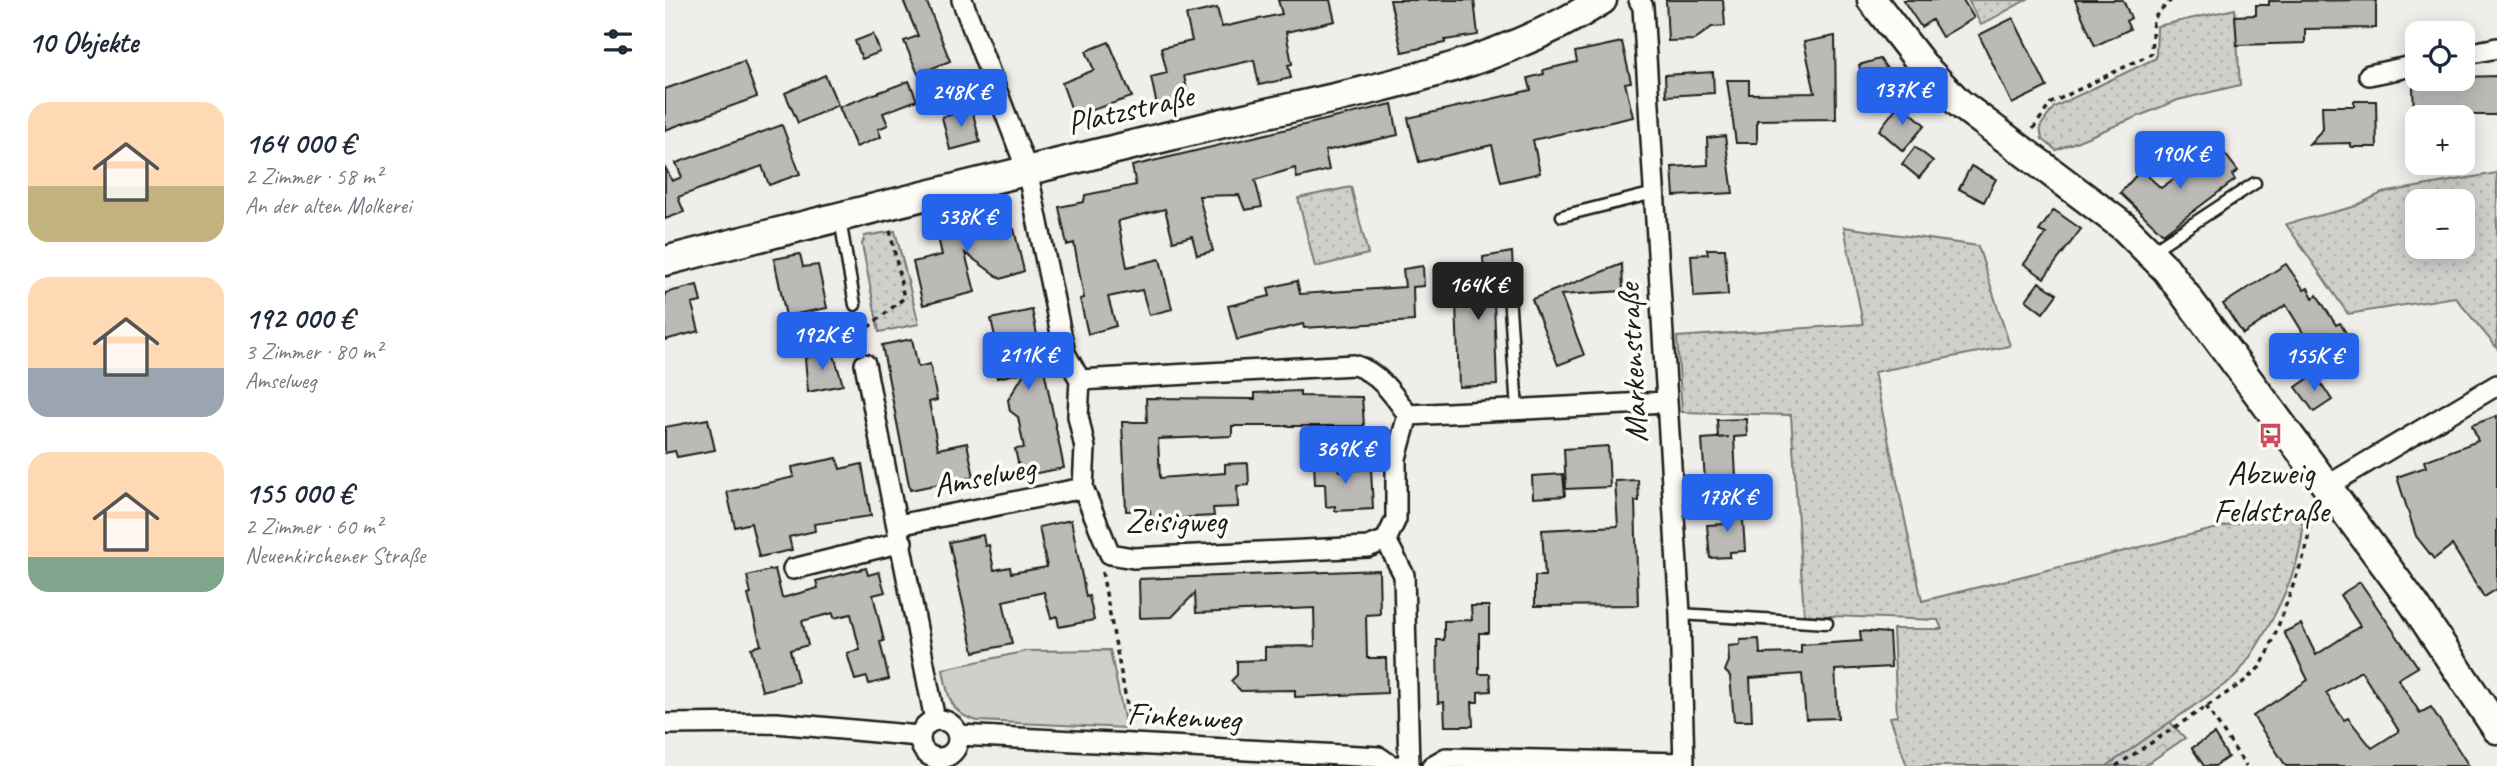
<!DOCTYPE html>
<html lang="de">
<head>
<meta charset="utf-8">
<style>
	body { margin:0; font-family:Caveat,sans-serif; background:#f2f2f3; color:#1f2937; height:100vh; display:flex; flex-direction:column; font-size:26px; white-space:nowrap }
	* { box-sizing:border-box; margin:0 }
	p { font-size:23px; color:#747a83 }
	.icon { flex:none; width:38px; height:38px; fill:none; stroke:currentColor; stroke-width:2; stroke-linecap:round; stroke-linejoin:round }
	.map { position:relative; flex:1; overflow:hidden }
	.details { display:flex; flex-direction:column; background:#fff; width:665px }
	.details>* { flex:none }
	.controls { position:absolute; left:1740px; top:21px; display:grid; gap:14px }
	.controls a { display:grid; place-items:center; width:70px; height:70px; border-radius:14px; background:#fff; box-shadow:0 4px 18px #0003; font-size:35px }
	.price { position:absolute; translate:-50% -60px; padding:0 16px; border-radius:7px; background:#2563eb; color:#fff; font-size:23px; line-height:46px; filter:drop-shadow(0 2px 4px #0008) }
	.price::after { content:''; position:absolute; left:50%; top:42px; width:21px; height:16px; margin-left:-10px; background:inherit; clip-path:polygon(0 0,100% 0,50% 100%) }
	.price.on { background:#222; color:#fff }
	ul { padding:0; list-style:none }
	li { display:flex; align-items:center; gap:21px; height:175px; padding:0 28px }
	li span { display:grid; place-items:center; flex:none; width:196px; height:140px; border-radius:21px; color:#555 }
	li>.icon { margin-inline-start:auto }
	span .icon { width:84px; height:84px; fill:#fffc; stroke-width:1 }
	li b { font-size:30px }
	h2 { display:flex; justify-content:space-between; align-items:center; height:84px; padding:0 28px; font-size:30px }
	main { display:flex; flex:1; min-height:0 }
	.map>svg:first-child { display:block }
</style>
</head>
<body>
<main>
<section class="details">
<h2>10 Objekte<svg class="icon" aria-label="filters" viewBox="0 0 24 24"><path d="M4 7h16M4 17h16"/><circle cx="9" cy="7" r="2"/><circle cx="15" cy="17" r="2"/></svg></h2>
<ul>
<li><span style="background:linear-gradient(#ffd9b3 60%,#c2b280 0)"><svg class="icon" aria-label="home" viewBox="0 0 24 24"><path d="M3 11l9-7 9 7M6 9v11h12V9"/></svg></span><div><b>164 000 €</b><p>2 Zimmer · 58 m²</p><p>An der alten Molkerei</p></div></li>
<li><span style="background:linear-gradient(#ffd9b3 65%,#9aa5b1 0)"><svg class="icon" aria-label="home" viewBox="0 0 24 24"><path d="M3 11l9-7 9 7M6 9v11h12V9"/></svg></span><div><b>192 000 €</b><p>3 Zimmer · 80 m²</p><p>Amselweg</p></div></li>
<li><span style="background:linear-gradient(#ffd9b3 75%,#7fa58c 0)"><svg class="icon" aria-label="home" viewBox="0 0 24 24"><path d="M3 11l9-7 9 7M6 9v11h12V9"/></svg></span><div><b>155 000 €</b><p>2 Zimmer · 60 m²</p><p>Neuenkirchener Straße</p></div></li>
</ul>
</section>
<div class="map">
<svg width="1832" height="766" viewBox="0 0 1832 766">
	<defs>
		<pattern id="grass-dots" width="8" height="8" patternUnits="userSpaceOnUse" patternTransform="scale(1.75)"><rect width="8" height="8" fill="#d0cfcc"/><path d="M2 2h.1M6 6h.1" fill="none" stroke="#b2b1af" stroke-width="1.8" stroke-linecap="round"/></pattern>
		<pattern id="forest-crowns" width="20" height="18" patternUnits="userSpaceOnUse" patternTransform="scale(1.75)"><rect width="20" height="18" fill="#d0cfcc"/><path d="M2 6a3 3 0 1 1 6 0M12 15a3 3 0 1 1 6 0" fill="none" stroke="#b2b1af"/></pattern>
	</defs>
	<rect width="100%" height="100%" fill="#f0eeea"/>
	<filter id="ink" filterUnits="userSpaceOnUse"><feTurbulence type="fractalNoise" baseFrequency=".0143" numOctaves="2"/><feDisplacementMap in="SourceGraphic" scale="14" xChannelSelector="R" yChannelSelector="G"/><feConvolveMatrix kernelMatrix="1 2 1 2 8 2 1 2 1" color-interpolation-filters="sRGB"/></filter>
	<g filter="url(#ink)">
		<path fill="url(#grass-dots)" stroke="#767674" stroke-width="2" fill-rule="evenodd" d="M 1303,0 L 1361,0 L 1316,25 Z
			M 1570,9 L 1575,85 L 1513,100 L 1391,150 L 1377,139 L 1375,127 L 1389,107 L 1491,58 L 1492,26 Z
			M 1832,173 L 1832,348 L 1790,297 L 1683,314 L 1621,224 L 1688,207 L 1717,193 ZM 1797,201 L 1797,247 L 1752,247 L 1752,201 Z
			M 686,187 L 703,254 L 650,267 L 633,198 Z
			M 1179,227 L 1313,246 L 1345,346 L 1209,372 L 1257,601 L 1634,508 C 1652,547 1596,648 1569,678 L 1442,766 L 1242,766 L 1225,717 L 1232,716 L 1228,629 L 1277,629 L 1273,620 L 1139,615 L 1126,415 L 1017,412 L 1012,337 L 1198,324 Z
			M 230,231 L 254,324 L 214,332 L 197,244 L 200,236 Z"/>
		<path fill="url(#forest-crowns)" stroke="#767674" stroke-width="2" d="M 1505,722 L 1520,738 L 1479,766 L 1442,766 Z"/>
		<path fill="#d0cfcc" stroke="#767674" stroke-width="2" d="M 445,650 L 461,728 L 313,721 C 285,715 282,694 278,669 L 362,651 Z"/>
		<path fill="#bbbab6" stroke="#1c1c1c" stroke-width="2" fill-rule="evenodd" d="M 238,0 L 261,0 L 285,61 L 253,74 L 239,41 L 253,36 Z
			M 613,0 L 665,0 L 670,21 L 621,32 L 627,64 L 623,65 L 626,78 L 594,85 L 589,60 L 519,76 L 524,98 L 492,106 L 486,77 L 502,73 L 496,48 L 527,41 L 521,15 L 552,8 L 557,27 L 617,14 Z
			M 725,0 L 809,0 L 813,35 L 780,40 L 780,43 L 737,52 Z
			M 1001,0 L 1058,0 L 1060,26 L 1047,27 L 1029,40 L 1003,41 Z
			M 1238,0 L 1298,0 L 1309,18 L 1277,37 L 1267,20 L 1256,27 Z
			M 1410,0 L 1458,0 L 1466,18 L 1461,21 L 1465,29 L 1430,46 Z
			M 1711,0 L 1711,28 L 1640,29 L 1640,43 L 1572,45 L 1570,16 L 1591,15 L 1591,5 L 1604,5 L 1604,1 Z
			M 1348,18 L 1382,87 L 1347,104 L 1314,35 Z
			M 208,34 L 215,52 L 197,59 L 190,41 Z
			M 1170,36 L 1171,119 L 1092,120 L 1092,143 L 1071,143 L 1062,80 L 1084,80 L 1084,94 L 1150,93 L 1139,42 Z
			M 444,42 L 467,97 L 409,116 L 397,83 L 429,70 L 421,51 Z
			M 957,42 L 966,82 L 960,83 L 968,117 L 868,140 L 875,173 L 836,182 L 827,145 L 754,162 L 743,118 L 866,90 L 863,78 L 879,74 L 878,70 L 912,62 L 910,52 Z
			M 1215,59 L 1233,84 L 1201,93 L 1194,65 Z
			M 79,61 L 92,97 L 0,130 L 0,89 Z
			M 1048,72 L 1049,93 L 1001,96 L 1000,75 Z
			M 160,75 L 173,105 L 133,123 L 120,93 Z
			M 1832,76 L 1832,115 L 1749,115 L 1748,87 L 1795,86 L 1797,77 Z
			M 244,81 L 252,100 L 218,113 L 223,125 L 213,129 L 216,137 L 191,147 L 174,107 Z
			M 1689,101 L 1711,101 L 1712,147 L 1686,147 L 1686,143 L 1644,144 L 1658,129 L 1657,106 L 1689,106 Z
			M 1235,103 L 1260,125 L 1238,151 L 1214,130 Z
			M 727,104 L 733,135 L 660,151 L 664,170 L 632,178 L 630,168 L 590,180 L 597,207 L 580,210 L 574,195 L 534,196 L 548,251 L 532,255 L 527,236 L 508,241 L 500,209 L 453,221 L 462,267 L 495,259 L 507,309 L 484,315 L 477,290 L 443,297 L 451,326 L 423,334 L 415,299 L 419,298 L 409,243 L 402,245 L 394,207 L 419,202 L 420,195 L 471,185 L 467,166 Z
			M 307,109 L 315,142 L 285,150 L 277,117 Z
			M 117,125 L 135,174 L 104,185 L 97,166 L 13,197 L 19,212 L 0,219 L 0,167 L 7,181 L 17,177 L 11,163 Z
			M 1060,136 L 1068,193 L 1009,196 L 1007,167 L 1043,165 L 1042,138 Z
			M 1554,146 L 1573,171 L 1567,175 L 1570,180 L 1498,234 L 1455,193 L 1476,170 L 1496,188 Z
			M 1250,147 L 1268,161 L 1254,178 L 1237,164 Z
			M 1306,166 L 1331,179 L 1319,202 L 1294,189 Z
			M 330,203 L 337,232 L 349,229 L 359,271 L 336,279 L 300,253 L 310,292 L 258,305 L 248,262 L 277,255 L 269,219 Z
			M 1389,210 L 1416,229 L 1379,278 L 1359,264 L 1381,234 L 1374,231 Z
			M 1042,249 L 1060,249 L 1063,295 L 1029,297 L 1026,255 L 1043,254 Z
			M 847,252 L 848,271 L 828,273 L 832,385 L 794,387 L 790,273 L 819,271 L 818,257 Z
			M 135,254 L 138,267 L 153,265 L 162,308 L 121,316 L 109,259 Z
			M 957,264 L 958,291 L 896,295 L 919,355 L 893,365 L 867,299 Z
			M 1621,264 L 1639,290 L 1643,288 L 1648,298 L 1652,295 L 1671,325 L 1675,323 L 1687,343 L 1656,362 L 1621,305 L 1578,334 L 1558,304 Z
			M 758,266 L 759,286 L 748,287 L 749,321 L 639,328 L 638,324 L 572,340 L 563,306 L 605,296 L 603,288 L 632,281 L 635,294 L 740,287 L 738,269 Z
			M 1374,282 L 1392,294 L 1378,313 L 1361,300 Z
			M 32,285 L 36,302 L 27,304 L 34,331 L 0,340 L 0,293 Z
			M 367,310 L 399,468 L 356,476 L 350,449 L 359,448 L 353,417 L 345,411 L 343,400 L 360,372 L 332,378 L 327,356 L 334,354 L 326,319 Z
			M 247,339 L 253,367 L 265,364 L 272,400 L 264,402 L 273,449 L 302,443 L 309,477 L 245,490 L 217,345 Z
			M 168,352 L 178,385 L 143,392 L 140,358 Z
			M 1650,374 L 1667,400 L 1649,412 L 1631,387 Z
			M 635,391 L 635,396 L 697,397 L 699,426 L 567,426 L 567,436 L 493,439 L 495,478 L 560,473 L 560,464 L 583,463 L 584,485 L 572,486 L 573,507 L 548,508 L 549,516 L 513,518 L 513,530 L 486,531 L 485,510 L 461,511 L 457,422 L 482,422 L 481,398 L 590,399 L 590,393 Z
			M 1832,416 L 1832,589 L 1819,597 L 1787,545 L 1769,559 L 1751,536 L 1732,477 L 1761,467 L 1759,461 L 1813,441 L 1807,425 Z
			M 43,419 L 50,450 L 12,457 L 10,451 L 0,453 L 0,427 Z
			M 1081,419 L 1082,436 L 1069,437 L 1071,479 L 1040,481 L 1037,439 L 1064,437 L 1053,438 L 1052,420 Z
			M 943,446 L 945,487 L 901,489 L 899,449 Z
			M 172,458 L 175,469 L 197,464 L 206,516 L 149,524 L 150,531 L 124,537 L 127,550 L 94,557 L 86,523 L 70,527 L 62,492 L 129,477 L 127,467 Z
			M 673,460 L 674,471 L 706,469 L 708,509 L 670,511 L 670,506 L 661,507 L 660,484 L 650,484 L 649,461 Z
			M 898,474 L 900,496 L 868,498 L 867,476 Z
			M 973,480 L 974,501 L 970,501 L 973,605 L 870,606 L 870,576 L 880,576 L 877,530 L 953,526 L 950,481 Z
			M 1077,504 L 1080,551 L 1065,552 L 1065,557 L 1045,558 L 1042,525 L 1060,524 L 1059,506 Z
			M 406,520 L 421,597 L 424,596 L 429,620 L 394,627 L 392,616 L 386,618 L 379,592 L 338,601 L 347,644 L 309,652 L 284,542 L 318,535 L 320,546 L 324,545 L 329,570 L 345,567 L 346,573 L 382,567 L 374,527 Z
			M 201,568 L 203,575 L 214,572 L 220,592 L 208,595 L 219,641 L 215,642 L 224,679 L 204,684 L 202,677 L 190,680 L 182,653 L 195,650 L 186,614 L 169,618 L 168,613 L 137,621 L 143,645 L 125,650 L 133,682 L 97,691 L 86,648 L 96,645 L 83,595 L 86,594 L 82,576 L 110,569 L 117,598 L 153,588 L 151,581 Z
			M 714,570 L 715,614 L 701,615 L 702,658 L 721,658 L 722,693 L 630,697 L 630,690 L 576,691 L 566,681 L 572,675 L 572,661 L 600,660 L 600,647 L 650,646 L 649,608 L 531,613 L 530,593 L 507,617 L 475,618 L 474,579 Z
			M 1695,582 L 1753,667 L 1733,679 L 1755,713 L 1766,707 L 1804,766 L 1621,766 L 1588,716 L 1643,680 L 1619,632 L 1636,624 L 1651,655 L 1695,626 L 1675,595 ZM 1696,671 L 1734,731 L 1707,748 L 1683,718 L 1679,720 L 1661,693 Z
			M 806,606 L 824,606 L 824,633 L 814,633 L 814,674 L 825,674 L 826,691 L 813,692 L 813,702 L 807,702 L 808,726 L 780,726 L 779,702 L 773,703 L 772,640 L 779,640 L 779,621 L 807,620 Z
			M 1195,631 L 1224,633 L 1226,667 L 1170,670 L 1173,718 L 1141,719 L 1137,674 L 1085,678 L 1087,721 L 1069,721 L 1065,676 L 1060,671 L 1064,661 L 1063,646 L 1075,645 L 1075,640 L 1094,639 L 1095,654 L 1136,653 L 1136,645 L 1196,641 Z
			M 1549,734 L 1563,757 L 1550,766 L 1539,766 L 1527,748 Z"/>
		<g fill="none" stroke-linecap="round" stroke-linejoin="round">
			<defs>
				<path id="lane" d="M 897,216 L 989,193
					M 175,220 L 190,305
					M 1488,250 L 1590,183
					M 844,294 L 852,409
					M 1015,614 L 1162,623"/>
				<path id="street" d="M 297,0 L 362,170 L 400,353 L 415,380 L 413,416 L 420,448 L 418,488 L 445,554 L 468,558 L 703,547 L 721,540 L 731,519 L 731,458 L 743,415
					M 974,0 L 978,7 L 1015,614 L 1019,766
					M 1797,55 L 1832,48
					M 1704,75 L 1752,65
					M 200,364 L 270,720
					M 415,380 L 689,365 C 713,372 729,395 743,415 L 1001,402
					M 1662,486 L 1832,385
					M 233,525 L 418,488
					M 721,540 L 739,575 L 744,766
					M 128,569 L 237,542
					M255 739a19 19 0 1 1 38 0a19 19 0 1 1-38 0Z
					M 0,724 L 111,723 L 254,736
					M 294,735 L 714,757 L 727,766 L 739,766
					M 767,766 L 781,758 L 1019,763"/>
				<path id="secondary" d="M 1207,0 L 1260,68 L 1294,103 L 1459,227 L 1501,269 L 1749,604 L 1832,729
					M 0,261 C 182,214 364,170 546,126 C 678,94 821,74 937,0"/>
			</defs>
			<use href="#lane" stroke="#1c1c1c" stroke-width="15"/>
			<use href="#street" stroke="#1c1c1c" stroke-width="24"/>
			<use href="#secondary" stroke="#1c1c1c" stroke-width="33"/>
			<path stroke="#1c1c1c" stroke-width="3.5" stroke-dasharray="5 5" stroke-linecap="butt" d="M 1368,129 L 1386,103 L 1486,54 L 1488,19 L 1506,0
				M 200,346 L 200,330 L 239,298 L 225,230
				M 437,572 L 466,726
				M 1541,706 L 1581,766
				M 1451,766 L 1577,683 L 1595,667 L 1604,651 L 1641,550 L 1648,508"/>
			<use href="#lane" stroke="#fdfcf7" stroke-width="10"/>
			<use href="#street" stroke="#fdfcf7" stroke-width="19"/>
			<use href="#secondary" stroke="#fdfcf7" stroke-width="28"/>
		</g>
	</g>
	<defs>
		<symbol id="bus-bare" viewBox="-9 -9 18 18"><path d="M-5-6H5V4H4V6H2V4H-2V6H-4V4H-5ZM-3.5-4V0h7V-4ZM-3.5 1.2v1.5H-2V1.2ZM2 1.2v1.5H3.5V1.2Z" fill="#d1495b" stroke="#fdfcf7" stroke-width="2.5" paint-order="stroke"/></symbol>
	</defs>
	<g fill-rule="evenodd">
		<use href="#bus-bare" x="1588" y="418" width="35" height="35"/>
	</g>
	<g text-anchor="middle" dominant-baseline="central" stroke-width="7" stroke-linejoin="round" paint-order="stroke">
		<g font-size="33" fill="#1c1c1c" stroke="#fdfcf7">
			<text transform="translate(465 109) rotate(-13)">Platzstraße</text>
			<text transform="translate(967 363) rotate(-93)">Markenstraße</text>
			<text transform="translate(319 476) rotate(-11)">Amselweg</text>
			<text x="511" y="521">Zeisigweg</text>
			<text transform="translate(519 716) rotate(3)">Finkenweg</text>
		</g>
		<g font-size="33" fill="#1c1c1c" stroke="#fdfcf7">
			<text x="1606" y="473">Abzweig<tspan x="1606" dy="38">Feldstraße</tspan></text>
		</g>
	</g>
</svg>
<div class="controls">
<a><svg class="icon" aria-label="locate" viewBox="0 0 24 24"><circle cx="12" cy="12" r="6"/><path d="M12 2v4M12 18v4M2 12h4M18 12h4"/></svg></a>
<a>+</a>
<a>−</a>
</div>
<b class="price" style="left:1237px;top:127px">137K €</b>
<b class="price" style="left:296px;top:129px">248K €</b>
<b class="price" style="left:1515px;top:191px">190K €</b>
<b class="price" style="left:302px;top:254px">538K €</b>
<b class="price on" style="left:813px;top:322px">164K €</b>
<b class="price" style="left:157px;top:372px">192K €</b>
<b class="price" style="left:363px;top:392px">211K €</b>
<b class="price" style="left:1649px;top:393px">155K €</b>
<b class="price" style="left:680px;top:486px">369K €</b>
<b class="price" style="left:1062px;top:534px">178K €</b>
</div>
</main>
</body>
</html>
